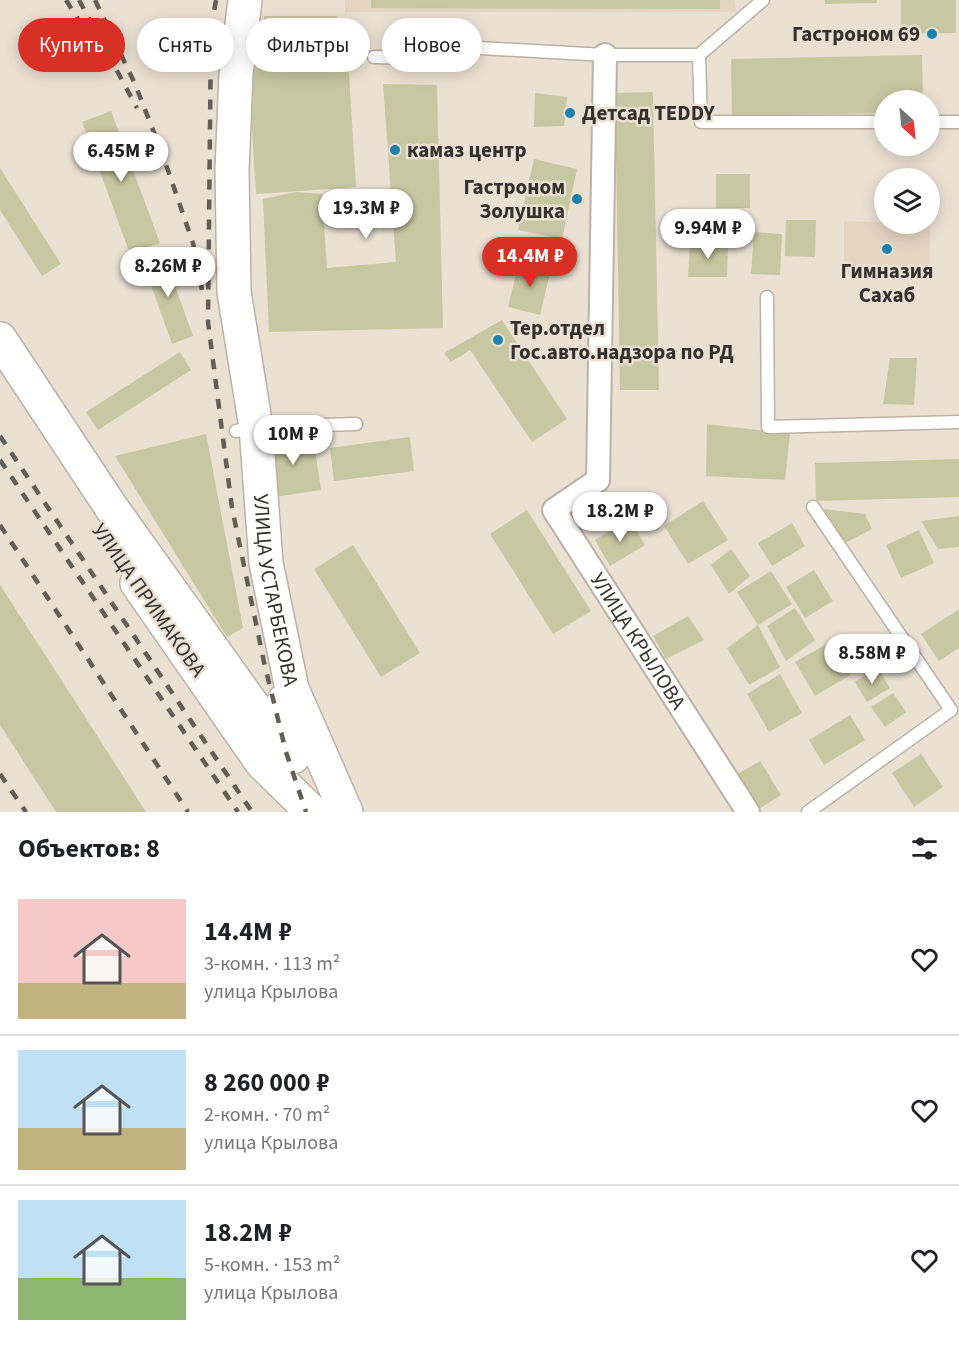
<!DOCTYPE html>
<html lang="ru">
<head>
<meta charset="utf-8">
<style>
	body { margin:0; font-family:"Source Sans 3",sans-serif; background:#f2f2f2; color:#202124; height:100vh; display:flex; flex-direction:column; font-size:22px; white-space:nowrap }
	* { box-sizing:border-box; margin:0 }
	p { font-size:20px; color:#757577 }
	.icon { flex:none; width:33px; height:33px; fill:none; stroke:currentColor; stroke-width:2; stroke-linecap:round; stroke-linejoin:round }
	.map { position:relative; height:812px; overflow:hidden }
	.drawer { display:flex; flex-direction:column; background:#fff; flex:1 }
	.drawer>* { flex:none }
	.top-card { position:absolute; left:18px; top:18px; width:600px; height:54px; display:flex; gap:12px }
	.needle { width:39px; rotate:153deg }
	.fabs { position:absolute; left:874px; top:90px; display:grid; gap:12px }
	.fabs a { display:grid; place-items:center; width:66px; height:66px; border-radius:50%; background:#fff; box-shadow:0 3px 15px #0003; font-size:30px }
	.price { position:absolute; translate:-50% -51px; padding:0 14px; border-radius:21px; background:#fff; color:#222; font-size:20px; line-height:39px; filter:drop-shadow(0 2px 3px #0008) }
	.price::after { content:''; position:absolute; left:50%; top:36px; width:18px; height:14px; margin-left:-9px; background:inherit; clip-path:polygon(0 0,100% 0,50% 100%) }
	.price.selected { background:#d93025; color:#fff }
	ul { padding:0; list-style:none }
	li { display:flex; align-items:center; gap:18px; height:150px; padding:0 18px }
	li+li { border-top:2px solid #e0e0e0 }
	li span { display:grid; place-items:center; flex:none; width:168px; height:120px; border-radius:0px; color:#555 }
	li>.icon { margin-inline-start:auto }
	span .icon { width:72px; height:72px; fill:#fffc; stroke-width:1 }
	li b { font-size:26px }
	h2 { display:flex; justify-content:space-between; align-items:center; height:72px; padding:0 18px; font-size:26px }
	.pill { padding:0 21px; border-radius:27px; background:#fff; box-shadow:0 3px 15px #0003; font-size:21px; line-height:54px }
	.pill.selected { background:#d93025; color:#fff }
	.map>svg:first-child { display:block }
</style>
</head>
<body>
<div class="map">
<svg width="959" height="812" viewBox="0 0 959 812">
	<rect width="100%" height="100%" fill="#ebe1d3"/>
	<path fill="#e4d5c1" d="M 345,0 L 735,0 L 736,12 L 345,12 Z
		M 930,184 L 930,274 L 844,274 L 844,221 L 930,224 Z"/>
	<path fill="#c7c7a1" d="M 371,0 L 720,0 L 720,9 L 371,8 Z
		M 825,0 L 877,0 L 877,3 L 825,4 Z
		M 901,0 L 956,0 L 956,33 L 901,34 Z
		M 264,16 L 337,16 L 337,41 L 264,41 Z
		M 922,55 L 923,100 L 885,100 L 885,113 L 732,116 L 731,59 Z
		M 348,58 L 356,187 L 256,194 L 248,65 Z
		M 383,84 L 437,85 L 443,328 L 269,332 L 263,199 L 296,192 L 322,194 L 327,268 L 396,262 Z
		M 653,92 L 659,390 L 620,390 L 615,93 Z
		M 535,93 L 567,97 L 564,126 L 534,127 Z
		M 111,111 L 160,243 L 130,254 L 82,122 Z
		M 534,159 L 577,169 L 562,239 L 518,230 Z
		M 0,168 L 61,264 L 42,276 L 0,210 Z
		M 716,174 L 750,174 L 750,208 L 716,208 Z
		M 786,220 L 816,220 L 815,257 L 785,256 Z
		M 754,232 L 782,234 L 780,275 L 751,274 Z
		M 690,243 L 728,244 L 727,277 L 688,277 Z
		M 163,253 L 193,336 L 172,344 L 142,260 Z
		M 519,262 L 551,269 L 540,315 L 508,307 Z
		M 502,320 L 567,419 L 532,442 L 470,350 L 451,362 L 444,353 Z
		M 180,352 L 191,370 L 98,430 L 86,412 Z
		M 890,358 L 917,358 L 914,405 L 883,404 Z
		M 707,424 L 790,434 L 785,480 L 706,476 Z
		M 206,434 L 243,628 L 227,637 L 115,456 Z
		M 313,436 L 321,490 L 274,497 L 265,443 Z
		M 410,437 L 414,471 L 334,481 L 330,448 Z
		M 959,459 L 959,497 L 816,501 L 815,463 Z
		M 703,501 L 728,540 L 688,564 L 664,526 Z
		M 824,509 L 865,514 L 872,529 L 843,544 Z
		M 527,510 L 591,611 L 553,634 L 490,534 Z
		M 959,516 L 959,547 L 938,549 L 921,521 Z
		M 629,519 L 645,545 L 610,566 L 595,540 Z
		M 792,523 L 805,546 L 772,566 L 758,543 Z
		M 919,530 L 934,563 L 901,578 L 886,545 Z
		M 353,545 L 420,653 L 381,677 L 314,569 Z
		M 731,549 L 750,576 L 729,594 L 711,565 Z
		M 814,570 L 833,601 L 805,618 L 786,587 Z
		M 771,571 L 792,604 L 758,625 L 737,592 Z
		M 0,585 L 55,670 L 146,812 L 56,812 L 0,725 Z
		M 795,608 L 815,640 L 786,661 L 767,626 Z
		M 959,609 L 959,648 L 939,661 L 921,634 Z
		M 688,616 L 704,640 L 666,659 L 653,636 Z
		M 758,625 L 780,667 L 749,685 L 727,648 Z
		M 830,642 L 850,675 L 815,696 L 795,662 Z
		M 877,667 L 890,688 L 867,702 L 855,682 Z
		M 780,674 L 802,713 L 769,732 L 747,694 Z
		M 893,693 L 906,712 L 885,727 L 871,707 Z
		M 850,715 L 865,740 L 824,765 L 809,740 Z
		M 921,754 L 943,787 L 914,807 L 892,773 Z
		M 760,761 L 781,795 L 757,810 L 736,775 Z"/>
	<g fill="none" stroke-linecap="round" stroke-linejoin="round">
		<defs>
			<path id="service" d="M 699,55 L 763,0
				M 374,57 L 428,58 L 462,47 L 605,55 L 699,55 L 701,122 L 885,122
				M 930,122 L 959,122
				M 767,297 L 768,427 L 959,422
				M 236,431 L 256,427 L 356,424
				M 808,812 L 951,710 L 813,507"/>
			<g id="minor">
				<path id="s1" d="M 605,55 L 598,480 L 554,510 L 748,812"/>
			</g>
			<g id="secondary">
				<path id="s2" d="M 245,0 L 236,74 L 232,170 L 234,292 L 256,427 L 266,563 L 292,689 L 346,812"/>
				<path d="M 0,339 L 111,507 L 286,752 L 293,757"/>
				<path d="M 137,583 L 262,763 L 312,812"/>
				<path d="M 284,701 L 293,742 L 286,752"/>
			</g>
		</defs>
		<use href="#service" stroke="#bbb1a4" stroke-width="15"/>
		<use href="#minor" stroke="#bbb1a4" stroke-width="26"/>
		<use href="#secondary" stroke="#bbb1a4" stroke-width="36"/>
		<use href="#service" stroke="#fff" stroke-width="12"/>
		<use href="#minor" stroke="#fff" stroke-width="22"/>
		<use href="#secondary" stroke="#fff" stroke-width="33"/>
		<path stroke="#635e56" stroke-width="4.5" stroke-dasharray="10 10" stroke-linecap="butt" d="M 66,0 L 92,41
			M 79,0 L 137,108
			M 95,0 L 135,84 L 162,153 L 193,243 L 202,290
			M 216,0 L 211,29 L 208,322 L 232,508 L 264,662 L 286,752 L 306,812
			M 0,436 L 252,812
			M 0,460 L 238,812
			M 0,525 L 188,812
			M 0,774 L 26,812"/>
	</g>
	<g fill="#1c82ac" stroke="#ebe1d3" stroke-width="2">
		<circle cx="932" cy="34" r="6"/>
		<circle cx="570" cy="113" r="6"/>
		<circle cx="395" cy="150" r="6"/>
		<circle cx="577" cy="199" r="6"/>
		<circle cx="887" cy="249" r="6"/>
		<circle cx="498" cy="340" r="6"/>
	</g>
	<g text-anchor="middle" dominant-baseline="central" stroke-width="5" stroke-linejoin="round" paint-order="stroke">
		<g font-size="21" font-weight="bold" fill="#34302b" stroke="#ebe1d3" text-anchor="start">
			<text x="920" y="34" text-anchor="end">Гастроном 69</text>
			<text x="582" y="113">Детсад TEDDY</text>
			<text x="407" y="150">камаз центр</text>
			<text x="565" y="187" text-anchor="end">Гастроном<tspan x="565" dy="24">Золушка</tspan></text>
			<text x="887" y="271" text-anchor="middle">Гимназия<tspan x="887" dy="24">Сахаб</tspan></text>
			<text x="510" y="328">Тер.отдел<tspan x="510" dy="24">Гос.авто.надзора по РД</tspan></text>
		</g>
		<g font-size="21" fill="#34302b" stroke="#ebe1d3">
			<text stroke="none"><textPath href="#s2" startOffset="594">УЛИЦА УСТАРБЕКОВА</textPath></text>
			<text transform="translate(149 600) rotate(55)">УЛИЦА ПРИМАКОВА</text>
			<text stroke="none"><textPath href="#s1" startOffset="634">УЛИЦА КРЫЛОВА</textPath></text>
		</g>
	</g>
</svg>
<div class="fabs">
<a><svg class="needle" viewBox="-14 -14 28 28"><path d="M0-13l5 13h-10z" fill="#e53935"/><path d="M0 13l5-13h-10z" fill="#757577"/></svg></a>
<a><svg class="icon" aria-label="layers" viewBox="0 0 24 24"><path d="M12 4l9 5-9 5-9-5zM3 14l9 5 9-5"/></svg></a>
</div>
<b class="price" style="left:121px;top:183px">6.45M ₽</b>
<b class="price" style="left:366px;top:240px">19.3M ₽</b>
<b class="price" style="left:708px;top:260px">9.94M ₽</b>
<b class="price selected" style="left:530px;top:288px">14.4M ₽</b>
<b class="price" style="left:168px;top:298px">8.26M ₽</b>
<b class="price" style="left:293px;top:466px">10M ₽</b>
<b class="price" style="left:620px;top:543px">18.2M ₽</b>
<b class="price" style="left:872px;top:685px">8.58M ₽</b>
<div class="top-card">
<a class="pill selected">Купить</a>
<a class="pill">Снять</a>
<a class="pill">Фильтры</a>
<a class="pill">Новое</a>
</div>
</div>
<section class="drawer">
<h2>Объектов: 8<svg class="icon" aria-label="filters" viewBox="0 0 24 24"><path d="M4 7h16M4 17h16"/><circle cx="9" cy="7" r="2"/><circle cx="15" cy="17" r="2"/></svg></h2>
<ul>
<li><span style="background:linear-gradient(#f6c9c9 70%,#c2b280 0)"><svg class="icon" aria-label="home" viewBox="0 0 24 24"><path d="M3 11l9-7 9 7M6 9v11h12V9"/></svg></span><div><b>14.4M ₽</b><p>3-комн. · 113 m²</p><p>улица Крылова</p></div><svg class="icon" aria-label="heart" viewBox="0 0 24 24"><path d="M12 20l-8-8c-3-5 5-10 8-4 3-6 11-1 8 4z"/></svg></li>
<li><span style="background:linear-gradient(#bfe0f5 65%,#c2b280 0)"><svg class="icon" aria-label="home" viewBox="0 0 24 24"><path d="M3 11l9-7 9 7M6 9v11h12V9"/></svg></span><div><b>8 260 000 ₽</b><p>2-комн. · 70 m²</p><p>улица Крылова</p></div><svg class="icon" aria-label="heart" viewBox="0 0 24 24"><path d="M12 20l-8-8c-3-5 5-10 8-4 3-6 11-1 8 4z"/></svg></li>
<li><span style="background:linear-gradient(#bfe0f5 65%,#8fb573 0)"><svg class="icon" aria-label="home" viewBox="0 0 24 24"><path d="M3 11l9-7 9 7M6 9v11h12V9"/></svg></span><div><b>18.2M ₽</b><p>5-комн. · 153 m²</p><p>улица Крылова</p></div><svg class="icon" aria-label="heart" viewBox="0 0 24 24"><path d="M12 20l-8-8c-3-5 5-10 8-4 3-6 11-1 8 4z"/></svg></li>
</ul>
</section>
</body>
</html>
